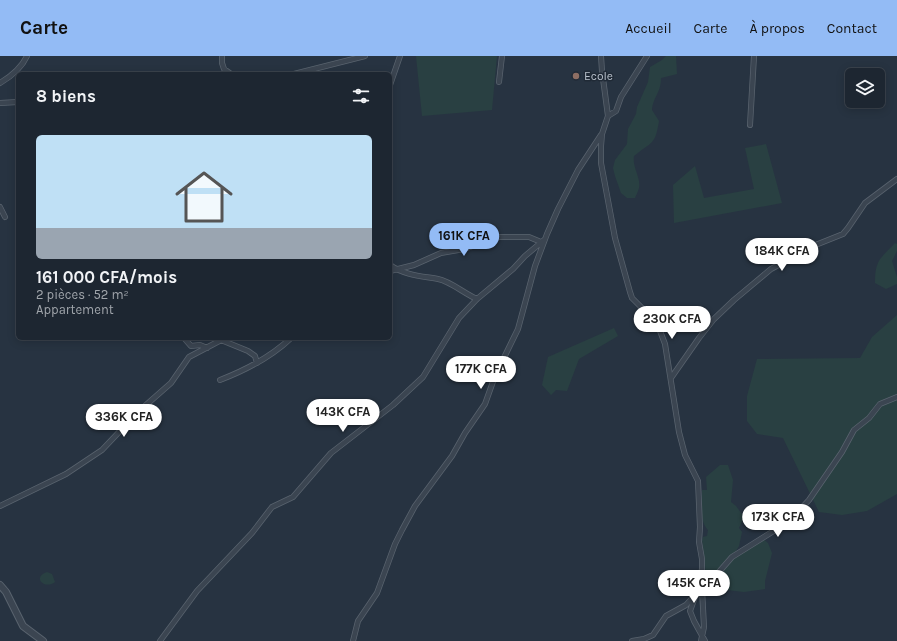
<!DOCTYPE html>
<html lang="fr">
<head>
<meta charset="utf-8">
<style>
	body { margin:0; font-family:Karla,sans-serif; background:#2a323d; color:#f1f3f6; height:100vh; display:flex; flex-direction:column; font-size:15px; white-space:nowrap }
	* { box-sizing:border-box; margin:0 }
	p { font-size:13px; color:#a0a5ab }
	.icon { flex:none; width:22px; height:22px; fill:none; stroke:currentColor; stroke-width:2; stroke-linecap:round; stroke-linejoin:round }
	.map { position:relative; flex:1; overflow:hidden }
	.drawer { position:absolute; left:16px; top:16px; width:376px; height:268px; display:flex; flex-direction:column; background:#1d2631; border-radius:6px; box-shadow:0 2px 10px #0003,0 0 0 1px #3b434d }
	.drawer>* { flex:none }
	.tools { position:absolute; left:845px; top:12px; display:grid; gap:8px }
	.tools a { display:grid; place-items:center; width:40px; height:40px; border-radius:6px; background:#1d2631; box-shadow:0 2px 10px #0003,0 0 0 1px #3b434d; font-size:20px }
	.price { position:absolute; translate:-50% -34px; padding:0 9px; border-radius:14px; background:#fff; color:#222; font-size:13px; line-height:26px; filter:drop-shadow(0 1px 2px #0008) }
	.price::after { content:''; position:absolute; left:50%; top:24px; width:12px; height:9px; margin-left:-6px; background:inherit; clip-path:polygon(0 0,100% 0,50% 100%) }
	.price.on { background:#93bbf5; color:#111 }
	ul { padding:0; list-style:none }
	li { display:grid; align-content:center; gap:8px; height:212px; padding:0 20px }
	li span { display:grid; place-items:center; height:124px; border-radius:6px; color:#555 }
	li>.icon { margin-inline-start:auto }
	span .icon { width:72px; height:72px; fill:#fffc; stroke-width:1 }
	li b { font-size:17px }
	h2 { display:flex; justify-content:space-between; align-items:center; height:48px; padding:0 20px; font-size:17px }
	header { display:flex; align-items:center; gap:24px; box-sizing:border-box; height:56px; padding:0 20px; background:#93bbf5; color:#111 }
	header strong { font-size:19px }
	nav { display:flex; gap:22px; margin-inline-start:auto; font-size:14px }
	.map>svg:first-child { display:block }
</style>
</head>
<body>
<header>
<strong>Carte</strong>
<nav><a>Accueil</a><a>Carte</a><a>À propos</a><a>Contact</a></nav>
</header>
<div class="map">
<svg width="897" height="585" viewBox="0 0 897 585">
	<rect width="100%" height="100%" fill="#273341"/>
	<path fill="#294042" d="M 416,0 L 497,0 L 492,54 L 422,60 Z
		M 666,0 L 676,0 L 677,18 L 661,22 C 661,37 653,41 652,54 L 659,65 C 655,90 652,85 634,100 C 632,112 641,121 639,132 C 638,136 636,139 635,142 L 627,142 L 621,137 L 615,120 L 613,112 L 615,104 L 627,88 L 628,73 L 636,58 L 637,51 L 648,26 L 650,11 L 662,4 Z
		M 766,88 L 782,147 L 674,167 L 673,129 L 695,110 L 704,142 L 754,133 L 745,92 Z
		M 895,187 L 897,188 L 897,195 L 892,205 L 897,221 L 897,228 L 886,233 L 875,227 C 875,204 880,203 895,187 Z
		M 897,259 L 897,438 L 867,455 L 842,459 L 819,456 L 783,382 L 757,378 L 747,365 L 747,340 L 757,303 L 860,302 L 872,281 Z
		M 614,272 L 618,280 L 579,303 L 567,335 L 556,334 L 551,339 L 542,329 L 548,301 Z
		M 720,409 L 728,409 L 733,424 L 731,446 L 736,450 L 744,461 L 739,472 L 742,476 L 739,490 L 733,500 L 762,482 L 768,487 L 772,497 L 765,525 L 765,533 L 744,536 L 727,534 L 725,531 L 720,532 L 720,537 L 707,539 L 705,508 L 702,484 L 703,481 L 707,480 L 708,474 C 699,465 702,447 702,434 L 707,434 L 706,421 Z
		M 47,516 L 52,518 L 55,526 C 44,534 32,521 47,516 Z"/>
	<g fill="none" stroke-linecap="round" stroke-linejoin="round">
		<defs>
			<path id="minor" d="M 222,0 L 222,7 L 224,13 L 231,18
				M 601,0 L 602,15 L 608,60
				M 647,0 L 621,41 L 616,55 L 608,60 L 602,78 L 601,90 L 601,107 L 615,182 L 630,236 L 632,242 L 657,267 L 665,288 L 679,376 L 685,399 L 698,425 L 700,471 L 699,486 L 702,503 L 702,513 L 699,530 L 690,555 L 694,565 L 705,585
				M 294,18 L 365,0
				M 499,26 L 502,0
				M 0,27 C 10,21 22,11 27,0
				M 390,29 L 400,0
				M 0,47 L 18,46
				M 750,69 L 754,0
				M 0,151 L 5,161
				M 390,209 C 404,219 421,220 438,223 C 450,225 465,238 477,243
				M 390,215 L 414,209 L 441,197 L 464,193 L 499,181 L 529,181 L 541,186
				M 184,282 L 191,290 L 200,289 L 207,292
				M 221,284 L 248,295 L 255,300 L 257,307
				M 671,322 L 699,282 L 714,263 L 734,244 L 771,213 L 818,188 L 843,178 L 848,172 L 865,147 L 897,123
				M 220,324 C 246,314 271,301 291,282
				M 0,450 L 66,418 L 102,394 L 138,356 L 171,327 L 189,301 L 225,282
				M 160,585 L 197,535 L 252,477 L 272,451 L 293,441 L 331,397 L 393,349 L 423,321 L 459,262 L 477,243 L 513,213 L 525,200 L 544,184
				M 353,585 L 358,565 L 377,537 L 395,488 L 402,474 L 415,450 L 452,400 L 465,377 L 485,348 L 495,320 L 518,273 L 535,210 L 547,178 L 558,153 L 578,114 L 601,79
				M 632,585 L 644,583 L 653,579 L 666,560 L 686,549 L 696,538 L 711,525 L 732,501 L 780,471 L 796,458 L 809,444 L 842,396 L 854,374 L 869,362 L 880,348 L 897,341
				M 701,585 L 704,571 L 702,533"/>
			<path id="tertiary" d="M 0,529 L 6,536 L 23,570 L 43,585"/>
		</defs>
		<use href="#minor" stroke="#59636e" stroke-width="6"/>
		<use href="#tertiary" stroke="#59636e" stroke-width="8"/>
		<use href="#minor" stroke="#3b4551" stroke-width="4.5"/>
		<use href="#tertiary" stroke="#3b4551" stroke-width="6"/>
	</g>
	<circle fill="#8d6e63" stroke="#202a36" stroke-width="1.5" cx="576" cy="20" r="4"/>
	<g text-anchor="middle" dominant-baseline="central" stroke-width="3" stroke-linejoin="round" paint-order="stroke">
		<g font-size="12" fill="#b8c0cb" stroke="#202a36" text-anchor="start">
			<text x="584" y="20">Ecole</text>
		</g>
	</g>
</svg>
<div class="tools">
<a><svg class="icon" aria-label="layers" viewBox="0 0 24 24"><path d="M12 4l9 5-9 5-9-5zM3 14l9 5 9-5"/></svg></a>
</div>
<b class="price on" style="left:464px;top:201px">161K CFA</b>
<b class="price" style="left:782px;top:216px">184K CFA</b>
<b class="price" style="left:672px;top:284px">230K CFA</b>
<b class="price" style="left:481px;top:334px">177K CFA</b>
<b class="price" style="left:343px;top:377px">143K CFA</b>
<b class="price" style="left:124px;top:382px">336K CFA</b>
<b class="price" style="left:778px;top:482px">173K CFA</b>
<b class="price" style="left:694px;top:548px">145K CFA</b>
<section class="drawer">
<h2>8 biens<svg class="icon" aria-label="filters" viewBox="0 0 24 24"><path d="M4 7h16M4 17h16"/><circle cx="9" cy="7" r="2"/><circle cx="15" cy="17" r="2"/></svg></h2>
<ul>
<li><span style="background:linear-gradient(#bfe0f5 75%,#9aa5b1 0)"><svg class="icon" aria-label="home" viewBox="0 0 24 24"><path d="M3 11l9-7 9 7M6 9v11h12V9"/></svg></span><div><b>161 000 CFA/mois</b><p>2 pièces · 52 m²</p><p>Appartement</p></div></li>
</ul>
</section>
</div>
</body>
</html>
